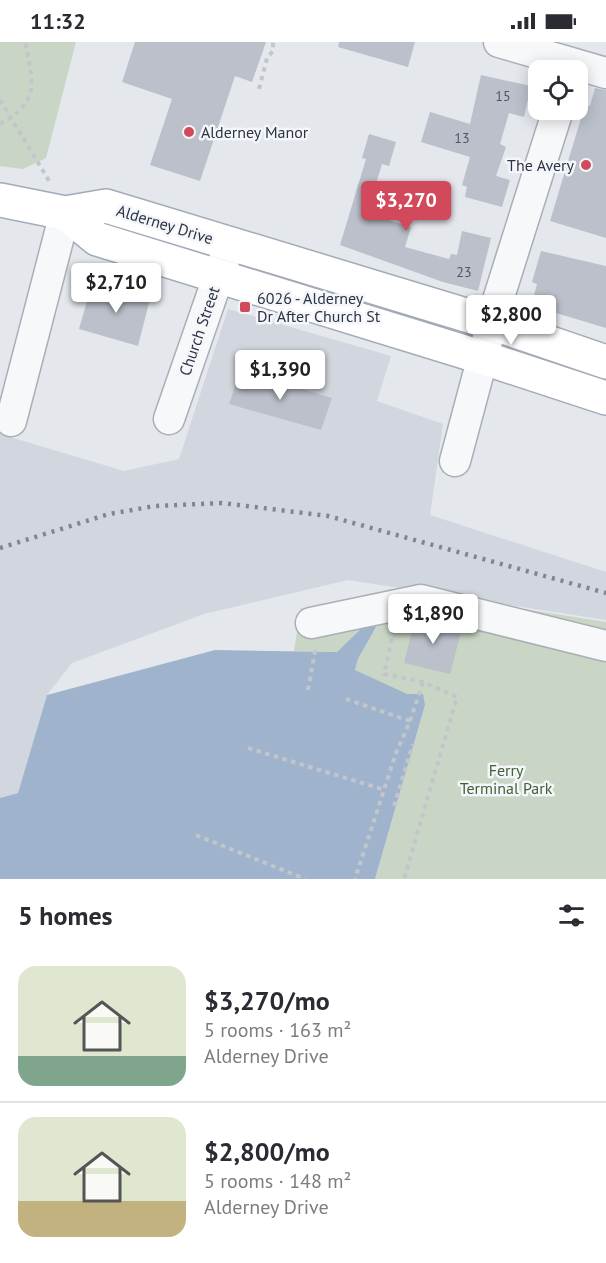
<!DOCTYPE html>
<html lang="en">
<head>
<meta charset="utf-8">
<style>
	body { margin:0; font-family:"PT Sans",sans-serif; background:#f2f2f3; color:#2b2b33; height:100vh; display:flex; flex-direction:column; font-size:22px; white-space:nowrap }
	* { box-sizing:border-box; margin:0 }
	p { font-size:20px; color:#7c7c81 }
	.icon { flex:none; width:33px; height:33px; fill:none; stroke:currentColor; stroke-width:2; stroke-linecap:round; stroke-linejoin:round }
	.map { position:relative; height:837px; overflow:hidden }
	.drawer { display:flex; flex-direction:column; background:#fff; flex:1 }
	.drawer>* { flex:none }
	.tools { position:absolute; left:528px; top:18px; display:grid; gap:12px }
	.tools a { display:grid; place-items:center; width:60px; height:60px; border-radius:12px; background:#fff; box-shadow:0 3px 15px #0003; font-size:30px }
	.price { position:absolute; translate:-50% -51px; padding:0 14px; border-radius:6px; background:#fff; color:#222; font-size:20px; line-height:39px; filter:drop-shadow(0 2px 3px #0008) }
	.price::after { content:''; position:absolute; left:50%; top:36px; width:18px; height:14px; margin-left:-9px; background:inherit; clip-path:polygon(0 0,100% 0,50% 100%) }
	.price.on { background:#d1495b; color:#fff }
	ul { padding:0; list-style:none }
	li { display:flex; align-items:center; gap:18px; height:150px; padding:0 18px }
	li+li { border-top:2px solid #e1e1e2 }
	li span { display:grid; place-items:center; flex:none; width:168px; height:120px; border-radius:18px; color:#555 }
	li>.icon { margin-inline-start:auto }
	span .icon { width:72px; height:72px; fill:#fffc; stroke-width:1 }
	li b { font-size:26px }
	h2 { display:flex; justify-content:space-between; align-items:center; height:72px; padding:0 18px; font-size:26px }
	.status { display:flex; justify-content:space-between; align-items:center; height:42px; padding:0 30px; background:#fff; direction:ltr }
	.status svg { height:16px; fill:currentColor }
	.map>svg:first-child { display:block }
</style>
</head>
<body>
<div class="status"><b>11:32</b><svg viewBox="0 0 49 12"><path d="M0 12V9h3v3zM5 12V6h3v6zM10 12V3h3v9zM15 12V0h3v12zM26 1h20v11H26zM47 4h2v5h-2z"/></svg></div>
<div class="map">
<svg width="606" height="837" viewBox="0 0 606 837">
	<rect width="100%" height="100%" fill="#e4e7ec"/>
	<path fill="#d2d6de" d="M 228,267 L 391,314 L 377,359 L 443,382 L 430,473 L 606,530 L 606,578 L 348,538 L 204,572 L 72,621 L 47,653 L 18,751 L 0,756 L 0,392 L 124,429 L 179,417 Z"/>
	<path fill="#c9d6c5" d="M 0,0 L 76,0 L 46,116 L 23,127 L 0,124 Z
		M 474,559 L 606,580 L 606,837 L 375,837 L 425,663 L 355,628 L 358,617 L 376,585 L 368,580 L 337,610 L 294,609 L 301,565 L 307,571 Z"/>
	<path fill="#9fb4cc" d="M 368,580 L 376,585 L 358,617 L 355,628 L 407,652 L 423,652 L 425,663 L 375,837 L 0,837 L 0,756 L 18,751 L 47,653 L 215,608 L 337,610 Z"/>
	<path fill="#bbc0ca" d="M 135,0 L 266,0 L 252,40 L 235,34 L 200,139 L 150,123 L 172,57 L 122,40 Z
		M 339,0 L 415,0 L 408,25 L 338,5 Z
		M 481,33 L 531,44 L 524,75 L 509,71 L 500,102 L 506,105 L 496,134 L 510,138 L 502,165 L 465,155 L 467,145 L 462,143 L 470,115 L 421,100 L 430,70 L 470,82 Z
		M 595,46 L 606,48 L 606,196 L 550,179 L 585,63 L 590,64 Z
		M 369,92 L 396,100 L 389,124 L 382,122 L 371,158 L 378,175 L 411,185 L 405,205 L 449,217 L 451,212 L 457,213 L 462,189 L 491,196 L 478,249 L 443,240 L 340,203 L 366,117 L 362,116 Z
		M 541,209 L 606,224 L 606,286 L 536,265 L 538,259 L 533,257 L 537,242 L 532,240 Z
		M 102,240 L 151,253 L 138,304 L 79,287 L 89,252 L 97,255 Z
		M 240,329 L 332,356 L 321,388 L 229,362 Z
		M 421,576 L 462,586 L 450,632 L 404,621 L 415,577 Z"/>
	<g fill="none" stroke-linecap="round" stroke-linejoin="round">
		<defs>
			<path id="minor" d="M 499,0 L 606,31
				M 169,377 L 230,201
				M 11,379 L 65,171
				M 455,419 L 498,258 L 558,68
				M 311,581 L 421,558 L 606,604"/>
			<path id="major" d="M 0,158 L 65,171 L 106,164 L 492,281 L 606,320
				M 65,171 L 97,197 L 484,316 L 606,356"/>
		</defs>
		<use href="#minor" stroke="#a9aeb7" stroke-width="33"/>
		<use href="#major" stroke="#a3abb8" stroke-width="36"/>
		<path stroke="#c2c5cb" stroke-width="4" stroke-dasharray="4.5 4.5" stroke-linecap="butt" d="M 259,47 L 267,16 L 273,9 L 273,0
			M 0,58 L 51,142
			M 0,82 C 41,59 33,40 25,0
			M 394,588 L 384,632 L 423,640 L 457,655 L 404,837
			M 308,648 L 315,609 L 312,605
			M 346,657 L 410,679 L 396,711 L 355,837
			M 410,679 L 423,640
			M 248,706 L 385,748
			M 394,764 L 413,702
			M 196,793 L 305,837"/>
		<use href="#minor" stroke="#f7f8fa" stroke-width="30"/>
		<use href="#major" stroke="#fff" stroke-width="33"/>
		<path stroke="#7d8696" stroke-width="4.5" stroke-dasharray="3 6" stroke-linecap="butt" d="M 0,506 L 109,472 L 155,464 L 222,461 L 328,474 L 606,551"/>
	</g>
	<g fill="#d1495b" stroke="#f4f6f9" stroke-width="2">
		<circle cx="189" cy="90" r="6"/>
		<circle cx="586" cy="123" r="6"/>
		<rect x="239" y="259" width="12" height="12" rx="3"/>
	</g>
	<g text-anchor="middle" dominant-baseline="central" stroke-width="5" stroke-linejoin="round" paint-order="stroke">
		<g font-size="14" fill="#4f5766">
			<text x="503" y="54">15</text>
			<text x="462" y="96">13</text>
			<text x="464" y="230">23</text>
		</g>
		<g font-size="16" fill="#2b3445" stroke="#f4f6f9" text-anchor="start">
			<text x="201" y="90">Alderney Manor</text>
			<text x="574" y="123" text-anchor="end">The Avery</text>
			<text x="257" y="256">6026 - Alderney<tspan x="257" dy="18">Dr After Church St</tspan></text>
		</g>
		<g font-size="16" fill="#2b3445" stroke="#f4f6f9">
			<text transform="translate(165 182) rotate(17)">Alderney Drive</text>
			<text transform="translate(199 289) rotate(-71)">Church Street</text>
		</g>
		<g font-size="16" fill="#3f6138" stroke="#f4f6f9">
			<text x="506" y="728">Ferry<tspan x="506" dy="18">Terminal Park</tspan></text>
		</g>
	</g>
</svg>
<div class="tools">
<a><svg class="icon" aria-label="locate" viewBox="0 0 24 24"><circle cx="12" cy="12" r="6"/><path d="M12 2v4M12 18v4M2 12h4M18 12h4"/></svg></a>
</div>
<b class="price on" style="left:406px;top:190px">$3,270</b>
<b class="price" style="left:116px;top:272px">$2,710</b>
<b class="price" style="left:511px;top:304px">$2,800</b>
<b class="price" style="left:280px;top:359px">$1,390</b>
<b class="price" style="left:433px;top:603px">$1,890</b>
</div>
<section class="drawer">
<h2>5 homes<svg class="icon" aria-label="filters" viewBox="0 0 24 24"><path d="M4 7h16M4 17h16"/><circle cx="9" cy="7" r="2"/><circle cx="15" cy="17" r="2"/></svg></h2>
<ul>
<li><span style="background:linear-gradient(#dfe7d0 75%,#7fa58c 0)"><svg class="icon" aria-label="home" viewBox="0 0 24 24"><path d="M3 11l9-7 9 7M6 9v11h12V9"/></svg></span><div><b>$3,270/mo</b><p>5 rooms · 163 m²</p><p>Alderney Drive</p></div></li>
<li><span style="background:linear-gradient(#dfe7d0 70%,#c2b280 0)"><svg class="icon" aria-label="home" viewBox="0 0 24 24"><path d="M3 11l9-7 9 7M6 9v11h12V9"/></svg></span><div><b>$2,800/mo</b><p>5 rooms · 148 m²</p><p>Alderney Drive</p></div></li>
</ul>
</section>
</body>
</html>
